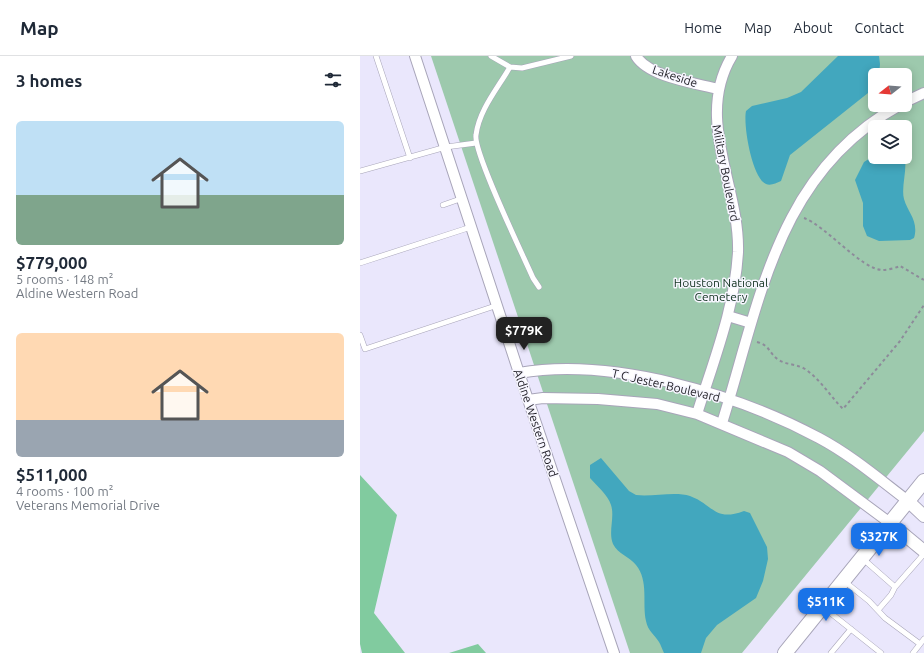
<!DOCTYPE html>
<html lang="en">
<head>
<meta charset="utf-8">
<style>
	body { margin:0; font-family:Ubuntu,sans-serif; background:#f2f2f3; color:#1f2937; height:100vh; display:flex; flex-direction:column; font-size:15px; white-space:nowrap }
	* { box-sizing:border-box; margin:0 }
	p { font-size:13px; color:#747a83 }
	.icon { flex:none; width:22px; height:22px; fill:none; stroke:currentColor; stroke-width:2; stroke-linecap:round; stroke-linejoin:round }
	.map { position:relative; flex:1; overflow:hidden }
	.details { display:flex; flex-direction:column; background:#fff; width:360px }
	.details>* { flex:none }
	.needle { width:26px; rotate:253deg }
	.buttons { position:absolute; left:508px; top:12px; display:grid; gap:8px }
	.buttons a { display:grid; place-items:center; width:44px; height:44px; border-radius:6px; background:#fff; box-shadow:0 2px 10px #0003; font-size:20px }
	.price { position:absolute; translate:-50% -34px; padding:0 9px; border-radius:8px; background:#1a73e8; color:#fff; font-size:13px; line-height:26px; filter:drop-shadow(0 1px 2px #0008) }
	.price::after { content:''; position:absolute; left:50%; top:24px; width:12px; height:9px; margin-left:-6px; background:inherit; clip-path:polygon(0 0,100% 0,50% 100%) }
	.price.active { background:#222; color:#fff }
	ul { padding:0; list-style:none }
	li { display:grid; align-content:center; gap:8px; height:212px; padding:0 16px }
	li span { display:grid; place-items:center; height:124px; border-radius:6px; color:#555 }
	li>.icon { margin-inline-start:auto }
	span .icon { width:72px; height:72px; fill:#fffc; stroke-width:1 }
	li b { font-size:17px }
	h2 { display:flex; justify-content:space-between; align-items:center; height:48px; padding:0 16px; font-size:17px }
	header { display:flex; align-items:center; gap:24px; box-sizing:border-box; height:56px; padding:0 20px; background:#fff; border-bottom:1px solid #e0e1e3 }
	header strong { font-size:19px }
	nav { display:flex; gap:22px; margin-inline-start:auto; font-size:14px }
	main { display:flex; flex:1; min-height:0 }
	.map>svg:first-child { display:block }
</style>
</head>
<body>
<header>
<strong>Map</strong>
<nav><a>Home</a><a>Map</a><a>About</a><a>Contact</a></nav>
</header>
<main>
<section class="details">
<h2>3 homes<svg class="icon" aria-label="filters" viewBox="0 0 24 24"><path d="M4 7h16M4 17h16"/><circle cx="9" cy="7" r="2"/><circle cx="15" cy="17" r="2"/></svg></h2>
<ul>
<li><span style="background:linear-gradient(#bfe0f5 60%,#7fa58c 0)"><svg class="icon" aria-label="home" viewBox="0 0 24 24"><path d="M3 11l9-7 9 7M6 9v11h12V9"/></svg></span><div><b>$779,000</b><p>5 rooms · 148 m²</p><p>Aldine Western Road</p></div></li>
<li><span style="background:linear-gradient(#ffd9b3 70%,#9aa5b1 0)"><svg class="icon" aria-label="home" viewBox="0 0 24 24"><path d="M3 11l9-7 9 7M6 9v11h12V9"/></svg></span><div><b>$511,000</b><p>4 rooms · 100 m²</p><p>Veterans Memorial Drive</p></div></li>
</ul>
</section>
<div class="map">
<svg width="564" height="597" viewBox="0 0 564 597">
	<rect width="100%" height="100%" fill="#eae7fc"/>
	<path fill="#9dc9ad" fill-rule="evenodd" d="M 71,0 L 564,0 L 564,375 L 382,597 L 270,597 ZM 515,19 L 545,19 L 545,49 L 515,49 ZM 515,71 L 545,71 L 545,101 L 515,101 Z"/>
	<path fill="#81cb9f" d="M 0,419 L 37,459 L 14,557 L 45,597 L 2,597 L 0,588 Z
		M 118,588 L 126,597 L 89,597 Z"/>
	<path fill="#42a7be" d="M 478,0 L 519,0 L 520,8 L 519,19 L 515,19 L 515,28 L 508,37 L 430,99 L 421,125 C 416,127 411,130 406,128 C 392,122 383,69 386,55 L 392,50 L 427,42 L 441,36 Z
		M 515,99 L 515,101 L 545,102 C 547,115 541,132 544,143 C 548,157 559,165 554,182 L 550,184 L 519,185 L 507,180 L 503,170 L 503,147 L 495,124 L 504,106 Z
		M 241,402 L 269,435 L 276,439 C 293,441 315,435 330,440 C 354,449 354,466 384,455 L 390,457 L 407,491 L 408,503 L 403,525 L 396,542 L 357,569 L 346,582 L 341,597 L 304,597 C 302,593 301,589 299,586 C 294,578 288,575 286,565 C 282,547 289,525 276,509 C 270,501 258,498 253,488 C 248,476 255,461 251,449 C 248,439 237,430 230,422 L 230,409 Z"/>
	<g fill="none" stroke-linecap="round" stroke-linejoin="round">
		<defs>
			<path id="service" d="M 16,0 L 50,102
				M 131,0 L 150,11 L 162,12 L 211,0
				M 150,11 C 138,32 119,54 116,79 C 113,96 163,199 173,222 L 179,231
				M 0,115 L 86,91 L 116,87
				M 83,149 L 103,142
				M 0,207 L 111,171
				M 0,279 L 5,293 L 138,249
				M 502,502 L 535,531 L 531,539 L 518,554
				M 484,525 L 509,545 L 525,562 L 560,588
				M 535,531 L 564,498
				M 463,551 L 521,597
				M 471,597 L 491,573
				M 553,597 L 564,583"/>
			<path id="minor" d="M 55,0 L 159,317 L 254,597
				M 276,0 C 289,21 335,27 358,33
				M 545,46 L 564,37
				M 368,260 L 391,267
				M 159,317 C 252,301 377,338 459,382 C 491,399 519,423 548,445
				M 168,344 L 183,342 L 238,343 L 297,348 L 337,358 L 428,396 L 460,415 L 530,467
				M 337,358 C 353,306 375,252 378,196 C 380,130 334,63 372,0
				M 362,367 C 400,246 417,116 540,49"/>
			<path id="tertiary" d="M 548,445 L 564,460
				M 530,467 L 564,495"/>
			<path id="secondary" d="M 425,597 L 564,425"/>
		</defs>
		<use href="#service" stroke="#a8a5b9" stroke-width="6"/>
		<use href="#minor" stroke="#a8a5b9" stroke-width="12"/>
		<use href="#tertiary" stroke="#a8a5b9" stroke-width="14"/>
		<use href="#secondary" stroke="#a8a5b9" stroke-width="16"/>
		<path stroke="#8d8b9a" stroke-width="2" stroke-dasharray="3 3" stroke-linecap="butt" d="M 444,162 C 466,170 501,213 522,214 C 528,214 535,212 540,210 L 564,224
			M 397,286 C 410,289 409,298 419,304 C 427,309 437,308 445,313 C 461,324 470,340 483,353 L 540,285 L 564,249"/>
		<use href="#service" stroke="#fff" stroke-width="5"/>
		<use href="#minor" stroke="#fff" stroke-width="10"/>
		<use href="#tertiary" stroke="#fff" stroke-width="12"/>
		<use href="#secondary" stroke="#fff" stroke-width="14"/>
	</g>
	<g text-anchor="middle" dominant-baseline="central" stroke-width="3" stroke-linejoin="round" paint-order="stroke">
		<g font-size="12" fill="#1f1e25" stroke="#f7f6ff">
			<text transform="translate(315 20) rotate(18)">Lakeside</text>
			<text transform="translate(366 117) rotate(79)">Military Boulevard</text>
			<text transform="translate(306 329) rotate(13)">T C Jester Boulevard</text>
			<text transform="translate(176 367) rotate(71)">Aldine Western Road</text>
		</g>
		<g font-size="12" fill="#113220" stroke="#f7f6ff">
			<text x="361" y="226">Houston National<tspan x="361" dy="14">Cemetery</tspan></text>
		</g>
	</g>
</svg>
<div class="buttons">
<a><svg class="needle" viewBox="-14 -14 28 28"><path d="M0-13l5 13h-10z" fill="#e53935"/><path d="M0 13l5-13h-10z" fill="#747a83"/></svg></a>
<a><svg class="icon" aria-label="layers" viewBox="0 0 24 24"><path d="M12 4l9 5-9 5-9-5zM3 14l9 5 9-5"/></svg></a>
</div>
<b class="price active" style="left:164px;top:295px">$779K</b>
<b class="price" style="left:519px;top:501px">$327K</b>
<b class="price" style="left:466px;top:566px">$511K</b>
</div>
</main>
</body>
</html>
